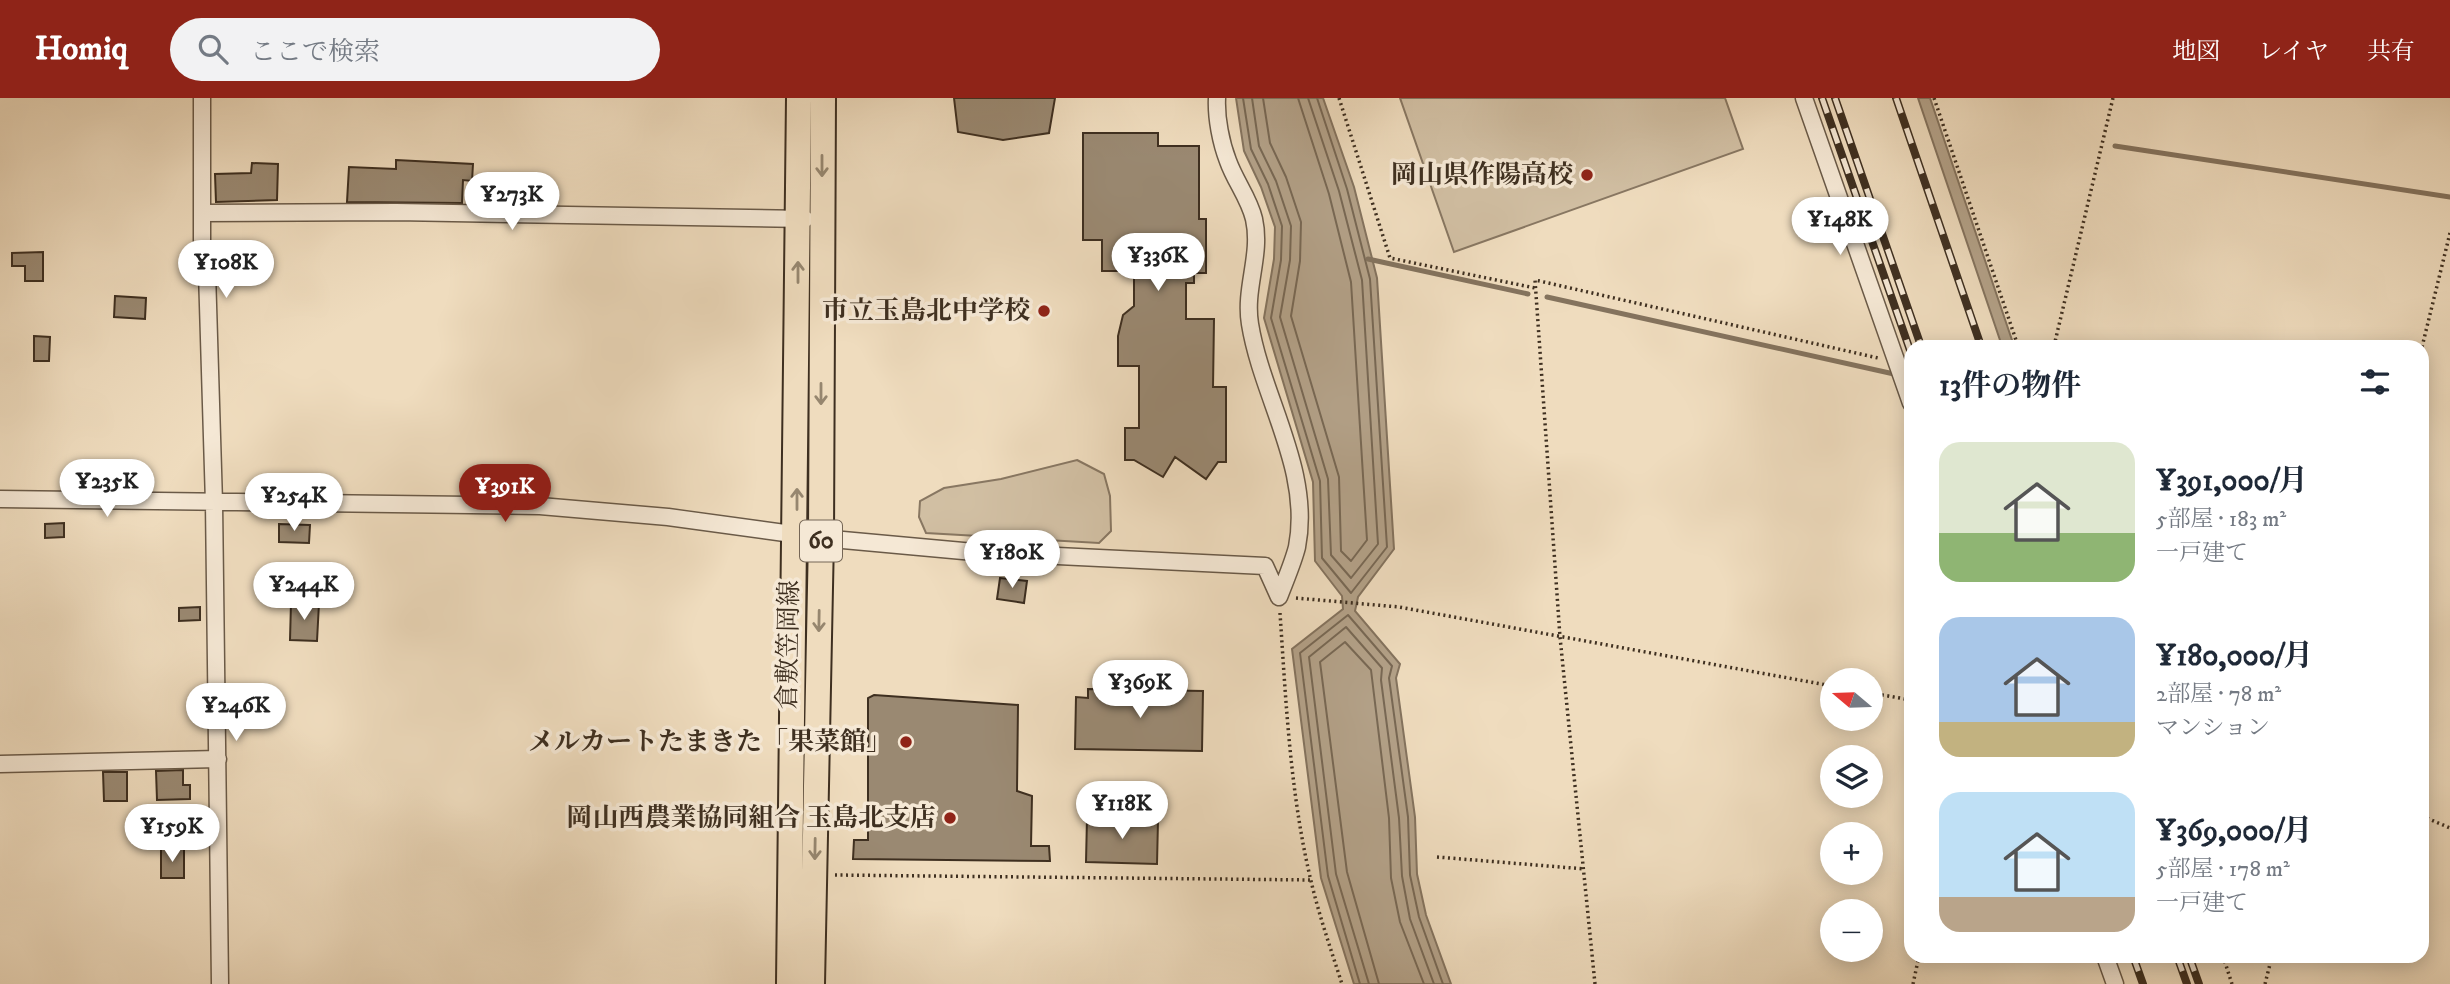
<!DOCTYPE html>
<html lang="ja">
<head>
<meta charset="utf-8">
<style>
	body { margin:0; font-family:"IM FELL DW Pica","Noto Serif JP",serif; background:#f2f2f3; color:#1f2937; height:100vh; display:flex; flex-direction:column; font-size:26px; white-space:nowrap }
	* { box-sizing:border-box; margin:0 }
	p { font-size:23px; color:#747a83 }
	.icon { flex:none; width:38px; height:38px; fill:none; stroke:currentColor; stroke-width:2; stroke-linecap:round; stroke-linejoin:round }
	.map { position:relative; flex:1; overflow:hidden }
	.drawer { position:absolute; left:1904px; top:242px; width:525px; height:623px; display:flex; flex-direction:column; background:#fff; border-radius:21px; box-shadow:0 4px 18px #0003 }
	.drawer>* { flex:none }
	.needle { width:46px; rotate:289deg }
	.controls { position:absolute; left:1820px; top:570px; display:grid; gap:14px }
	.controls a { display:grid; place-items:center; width:63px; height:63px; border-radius:50%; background:#fff; box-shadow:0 4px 18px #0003; font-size:35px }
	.price { position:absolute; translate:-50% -60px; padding:0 16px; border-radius:24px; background:#fff; color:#222; font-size:23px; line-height:46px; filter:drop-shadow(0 2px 4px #0008) }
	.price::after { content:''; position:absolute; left:50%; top:42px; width:21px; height:16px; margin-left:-10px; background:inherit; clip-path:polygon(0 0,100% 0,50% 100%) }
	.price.current { background:#8f2418; color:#fff }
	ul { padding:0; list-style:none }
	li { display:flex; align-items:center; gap:21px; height:175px; padding:0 35px }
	li span { display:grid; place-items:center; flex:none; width:196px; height:140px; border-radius:21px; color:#555 }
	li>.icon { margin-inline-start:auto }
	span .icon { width:84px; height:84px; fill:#fffc; stroke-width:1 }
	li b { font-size:30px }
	h2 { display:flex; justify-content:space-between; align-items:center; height:84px; padding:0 35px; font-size:30px }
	header { display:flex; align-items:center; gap:42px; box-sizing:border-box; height:98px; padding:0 35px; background:#8f2418; color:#fff }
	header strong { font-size:33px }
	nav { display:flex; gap:38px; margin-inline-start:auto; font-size:24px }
	.search { width:490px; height:63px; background:#f2f2f3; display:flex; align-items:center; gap:18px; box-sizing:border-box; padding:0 24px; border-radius:38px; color:#747a83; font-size:26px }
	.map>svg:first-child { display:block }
</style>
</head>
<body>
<header>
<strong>Homiq</strong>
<div class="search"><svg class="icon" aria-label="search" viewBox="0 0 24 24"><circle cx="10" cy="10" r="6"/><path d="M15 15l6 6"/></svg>ここで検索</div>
<nav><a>地図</a><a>レイヤ</a><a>共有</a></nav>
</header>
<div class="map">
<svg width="2450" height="886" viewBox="0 0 2450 886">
	<rect width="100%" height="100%" fill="#efdcbe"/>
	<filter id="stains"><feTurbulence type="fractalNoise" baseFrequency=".00286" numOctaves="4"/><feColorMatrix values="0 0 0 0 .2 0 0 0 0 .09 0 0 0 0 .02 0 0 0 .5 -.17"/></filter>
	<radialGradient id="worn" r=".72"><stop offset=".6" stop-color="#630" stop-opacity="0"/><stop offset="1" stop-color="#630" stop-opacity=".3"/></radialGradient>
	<path fill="#d1bfa3" stroke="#887762" stroke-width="2" d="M 1400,0 L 1725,0 L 1743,51 L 1454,154 Z
		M 1077,362 L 1104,376 L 1110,398 L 1111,433 L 1099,445 L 926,435 L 919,419 L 920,403 L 944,390 L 1001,381 Z"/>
	<path fill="#b3a188" stroke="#84735e" stroke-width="2" d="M 1236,0 L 1323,0 L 1354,89 L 1377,180 L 1394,451 L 1358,499 L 1355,513 L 1400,566 L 1396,580 L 1415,719 L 1417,776 L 1426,817 L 1451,886 L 1354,886 L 1321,780 L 1292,551 L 1343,511 L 1342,498 L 1315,463 L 1313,384 L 1264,220 L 1274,161 L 1275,129 L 1261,89 L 1244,53 Z
		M 1918,0 L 1930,0 L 2014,248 L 2002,248 Z"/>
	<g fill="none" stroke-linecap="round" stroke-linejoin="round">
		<path stroke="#786854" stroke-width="2" d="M 1243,0 L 1251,51 L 1268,86 L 1282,128 L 1281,162 L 1271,220 L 1320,383 L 1322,460 L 1351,495 L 1387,449 L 1370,181 L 1347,91 L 1317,0
			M 1252,0 L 1259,48 L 1276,83 L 1291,128 L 1290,162 L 1280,219 L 1328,381 L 1331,457 L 1351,480 L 1378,446 L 1362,182 L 1339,93 L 1308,0
			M 1263,0 L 1270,45 L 1286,79 L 1301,124 L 1300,163 L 1291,218 L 1339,379 L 1341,453 L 1351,463 L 1367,442 L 1351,184 L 1329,96 L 1298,0
			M 1360,886 L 1328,778 L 1300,555 L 1348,517 L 1392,568 L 1389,580 L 1408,719 L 1410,777 L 1419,819 L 1443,886
			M 1369,886 L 1336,776 L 1309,559 L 1346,529 L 1382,570 L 1381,582 L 1399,720 L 1402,778 L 1410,821 L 1434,886
			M 1379,886 L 1347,774 L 1320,564 L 1345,544 L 1371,572 L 1389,720 L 1391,780 L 1400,824 L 1424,886"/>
		<path stroke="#84735e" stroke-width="5" d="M 2115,48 L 2450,99
			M 1368,161 L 1528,196
			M 1547,199 L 1894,276"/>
	</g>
	<path fill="#9a8972" stroke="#3e2f20" stroke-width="2" d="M 954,0 L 1055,0 L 1049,35 L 1003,42 L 958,34 Z
		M 1083,35 L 1158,35 L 1158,48 L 1199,48 L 1199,121 L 1206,121 L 1206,175 L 1194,175 L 1194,185 L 1186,185 L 1186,221 L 1214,221 L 1213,289 L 1226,289 L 1226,364 L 1218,364 L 1206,381 L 1175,359 L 1163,379 L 1134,362 L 1125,362 L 1125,330 L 1139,330 L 1139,268 L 1118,268 L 1118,238 L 1123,217 L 1134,208 L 1134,173 L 1102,173 L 1102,142 L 1083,142 Z
		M 396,62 L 473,66 L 472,83 L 463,82 L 462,105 L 347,104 L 349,69 L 396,71 Z
		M 252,65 L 278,66 L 277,102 L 216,104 L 215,76 L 251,75 Z
		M 43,154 L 43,183 L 25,183 L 25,168 L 12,168 L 12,155 Z
		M 115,198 L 146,200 L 145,221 L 114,219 Z
		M 34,238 L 50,239 L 49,263 L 34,263 Z
		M 83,365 L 106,365 L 106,392 L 83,392 Z
		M 64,425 L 64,439 L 45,440 L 45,426 Z
		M 279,426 L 310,427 L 309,445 L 279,444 Z
		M 1000,480 L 1027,483 L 1024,505 L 997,501 Z
		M 291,505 L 319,505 L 317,543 L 290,542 Z
		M 200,509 L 200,522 L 179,523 L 179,510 Z
		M 1088,591 L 1203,593 L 1202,653 L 1075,651 L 1076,599 L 1088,600 Z
		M 874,597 L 1018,607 L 1017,693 L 1032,698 L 1031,748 L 1049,748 L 1050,763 L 853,761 L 854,742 L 868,742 L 868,600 Z
		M 183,672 L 183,687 L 190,687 L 190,701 L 157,702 L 156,673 Z
		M 103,674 L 127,674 L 127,703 L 104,703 Z
		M 1087,720 L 1158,722 L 1157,766 L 1086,764 Z
		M 161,751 L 184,751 L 184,780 L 161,780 Z"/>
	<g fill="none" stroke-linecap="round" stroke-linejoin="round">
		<defs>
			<path id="minor" d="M 202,0 L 202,158 L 207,174 L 214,405 L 220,886
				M 1217,0 C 1216,20 1221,45 1228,63 C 1235,83 1249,100 1254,121 C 1262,157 1244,190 1250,226 C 1262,300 1312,372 1297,449 C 1293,465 1285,483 1279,499
				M 1804,0 L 1911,305
				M 202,115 L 396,114 L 805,121
				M 0,401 L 540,408 L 668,419 L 821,440 L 974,454 L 1265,468 L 1279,499
				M 0,666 L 218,661
				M 2105,858 L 2115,886"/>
			<path id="primary" d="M 789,886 L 799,0
				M 812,886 L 821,440 L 823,0"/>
		</defs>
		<use href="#minor" stroke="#6a5a48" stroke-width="19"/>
		<use href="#primary" stroke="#3e2f20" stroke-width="28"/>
		<path stroke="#3e2f20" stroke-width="3.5" stroke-dasharray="2 3.5" stroke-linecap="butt" d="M 1339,0 L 1390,160 L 1535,190
			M 1934,0 L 2018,248
			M 2054,248 L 2113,0
			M 2422,249 L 2450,135
			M 1296,500 L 1399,509 L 1832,588
			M 1280,515 C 1286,604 1290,695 1311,783 C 1319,817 1331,852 1342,886
			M 1871,595 L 1911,602
			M 2422,718 L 2450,730
			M 1437,759 L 1585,771
			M 835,777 L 1311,782
			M 2223,858 L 2232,886
			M 1595,886 L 1560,539 L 1535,182 L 1878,260
			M 1913,886 L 1919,858
			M 2265,886 L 2272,858"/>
		<use href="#minor" stroke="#f5e8d5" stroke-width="16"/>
		<use href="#primary" stroke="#efdcbe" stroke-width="24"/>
		<defs>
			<path id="rail" d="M 1822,0 L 1911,255
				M 1835,0 L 1921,248
				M 1896,0 L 1981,248
				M 2133,858 L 2143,886
				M 2177,858 L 2187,886
				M 2189,858 L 2199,886"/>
		</defs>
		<use href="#rail" stroke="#3e2f20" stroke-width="8"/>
		<use href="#rail" stroke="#f5e8d5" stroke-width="5" stroke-dasharray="16" stroke-linecap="butt"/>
	</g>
	<defs><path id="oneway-shaft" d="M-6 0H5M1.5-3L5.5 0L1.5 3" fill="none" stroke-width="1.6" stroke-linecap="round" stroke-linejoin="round" transform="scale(1.75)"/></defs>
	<g stroke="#96866f">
		<use href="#oneway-shaft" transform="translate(822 68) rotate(90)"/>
		<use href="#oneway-shaft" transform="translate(798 174) rotate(-90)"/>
		<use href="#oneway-shaft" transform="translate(821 296) rotate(90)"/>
		<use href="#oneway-shaft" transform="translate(797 401) rotate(-90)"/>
		<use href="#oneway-shaft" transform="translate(819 523) rotate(91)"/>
		<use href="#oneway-shaft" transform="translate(815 751) rotate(91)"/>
	</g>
	<g fill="#8f2418" stroke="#f5e8d5" stroke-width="2.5">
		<circle cx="1587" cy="77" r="7"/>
		<circle cx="1044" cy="213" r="7"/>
		<circle cx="906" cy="644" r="7"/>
		<circle cx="950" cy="720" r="7"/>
	</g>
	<g text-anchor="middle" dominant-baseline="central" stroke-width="7" stroke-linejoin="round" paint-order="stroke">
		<rect fill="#f5e8d5" stroke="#756656" stroke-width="2" x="800" y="422.5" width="42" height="41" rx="5"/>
		<g font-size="24" font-weight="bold" fill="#3e2f20">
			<text x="821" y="443">60</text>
		</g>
		<g font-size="26" font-weight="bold" fill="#3e2f20" stroke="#f5e8d5" text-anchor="end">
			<text x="1573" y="77">岡山県作陽高校</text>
			<text x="1030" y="213">市立玉島北中学校</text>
			<text x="892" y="644">メルカートたまきた「果菜館」</text>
			<text x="936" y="720">岡山西農業協同組合 玉島北支店</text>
		</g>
		<g font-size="26" fill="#3e2f20" stroke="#f5e8d5">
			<text transform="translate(789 547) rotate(-89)">倉敷笠岡線</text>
		</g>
	</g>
	<rect width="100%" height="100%" filter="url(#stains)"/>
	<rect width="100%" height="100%" fill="url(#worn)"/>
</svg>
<div class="controls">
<a><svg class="needle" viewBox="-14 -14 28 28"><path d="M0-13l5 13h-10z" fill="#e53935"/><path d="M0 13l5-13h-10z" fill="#747a83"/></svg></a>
<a><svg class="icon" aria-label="layers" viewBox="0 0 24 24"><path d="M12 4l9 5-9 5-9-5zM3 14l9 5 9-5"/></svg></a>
<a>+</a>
<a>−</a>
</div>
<b class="price" style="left:512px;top:134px">¥273K</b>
<b class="price" style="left:1840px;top:159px">¥148K</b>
<b class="price" style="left:1158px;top:195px">¥336K</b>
<b class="price" style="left:226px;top:202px">¥108K</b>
<b class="price" style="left:107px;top:421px">¥235K</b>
<b class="price current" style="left:505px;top:426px">¥391K</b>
<b class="price" style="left:294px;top:435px">¥254K</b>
<b class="price" style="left:1012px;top:492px">¥180K</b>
<b class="price" style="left:304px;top:524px">¥244K</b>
<b class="price" style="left:1140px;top:622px">¥369K</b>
<b class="price" style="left:236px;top:645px">¥246K</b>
<b class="price" style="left:1122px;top:743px">¥118K</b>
<b class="price" style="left:172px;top:766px">¥159K</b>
<section class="drawer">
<h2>13件の物件<svg class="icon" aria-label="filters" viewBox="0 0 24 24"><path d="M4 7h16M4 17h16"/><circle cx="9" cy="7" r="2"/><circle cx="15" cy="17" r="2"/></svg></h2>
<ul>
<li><span style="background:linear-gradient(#dfe7d0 65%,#8fb573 0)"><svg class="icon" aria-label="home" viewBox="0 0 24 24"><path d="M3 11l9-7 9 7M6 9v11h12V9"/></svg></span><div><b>¥391,000/月</b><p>5部屋 · 183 m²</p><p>一戸建て</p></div></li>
<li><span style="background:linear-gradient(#a9c7e8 75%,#c2b280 0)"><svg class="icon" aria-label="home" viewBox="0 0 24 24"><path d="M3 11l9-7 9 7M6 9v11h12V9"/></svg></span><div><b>¥180,000/月</b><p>2部屋 · 78 m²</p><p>マンション</p></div></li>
<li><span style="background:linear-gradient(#bfe0f5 75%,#b9a48a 0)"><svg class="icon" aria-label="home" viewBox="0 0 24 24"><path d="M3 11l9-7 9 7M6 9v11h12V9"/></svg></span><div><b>¥369,000/月</b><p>5部屋 · 178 m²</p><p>一戸建て</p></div></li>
</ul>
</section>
</div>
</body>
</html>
